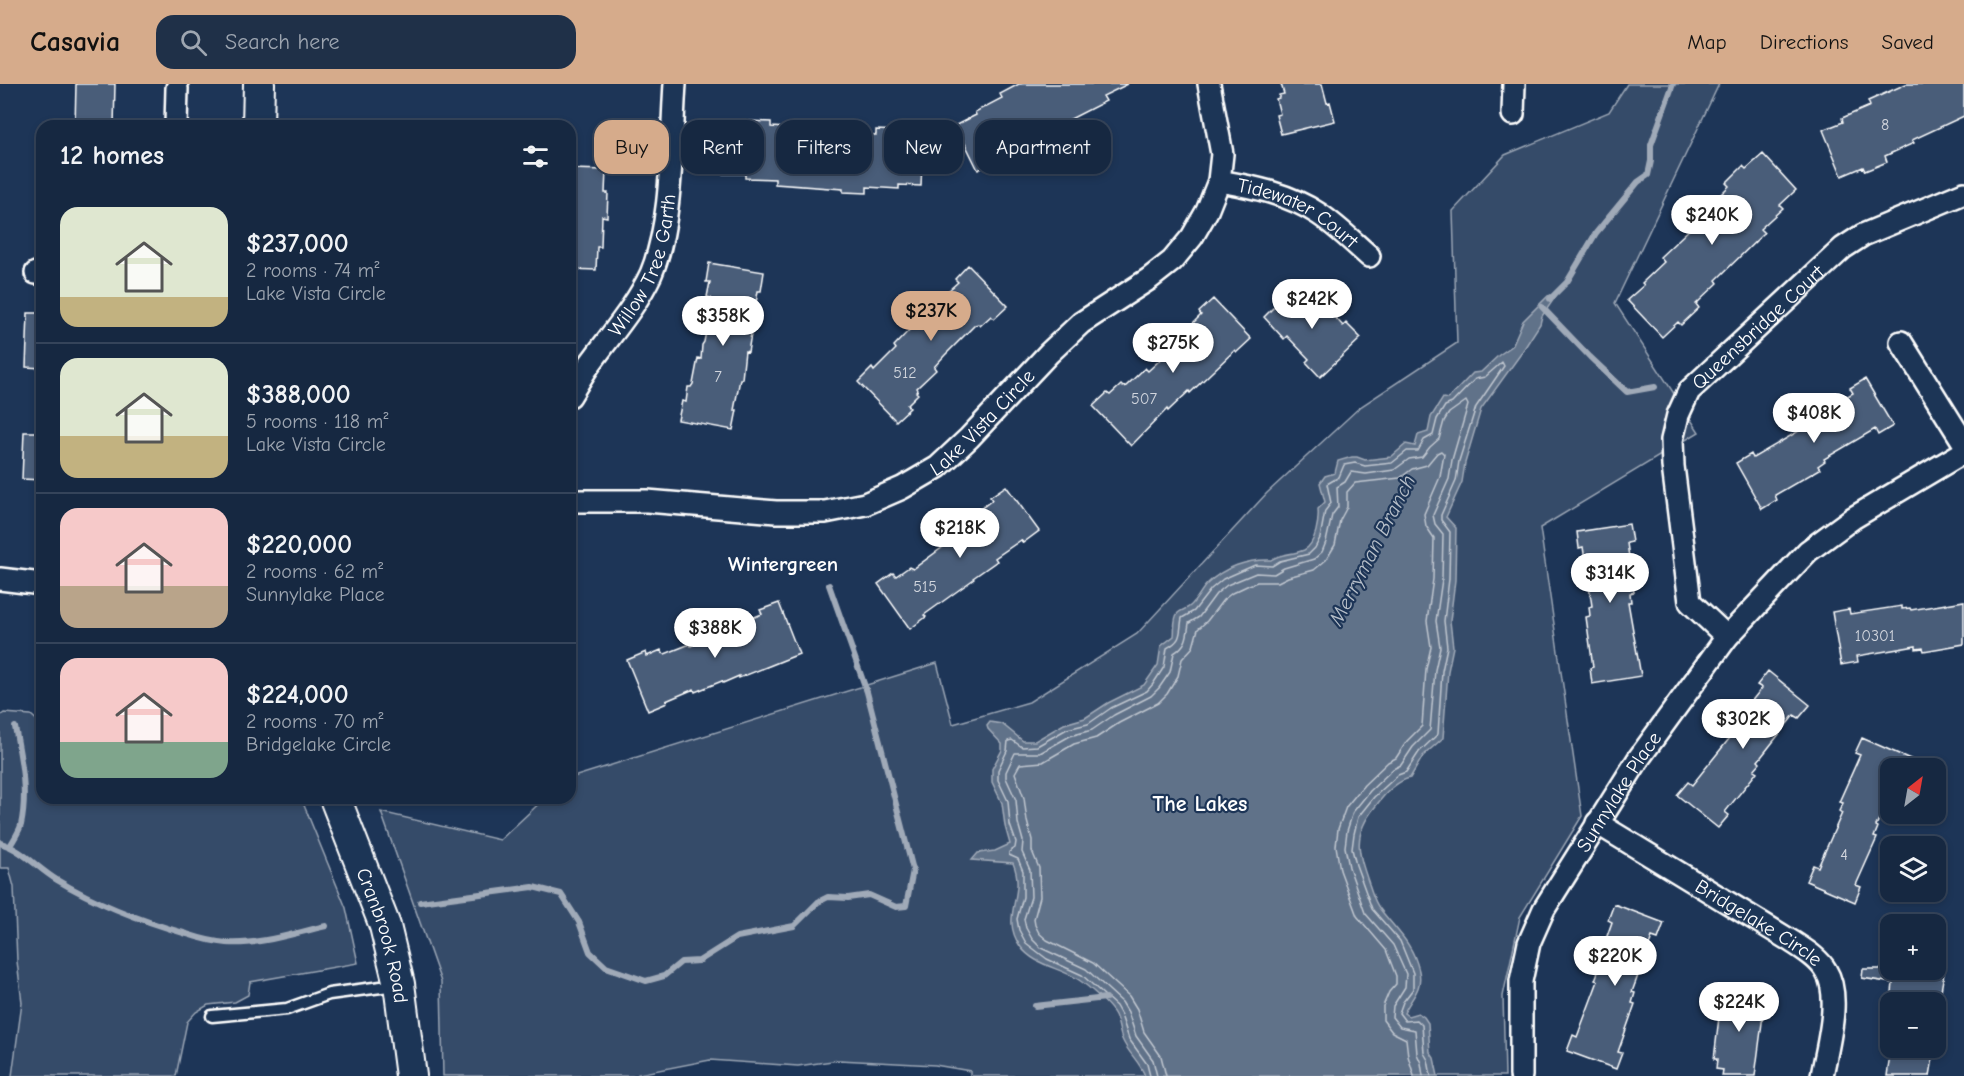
<!DOCTYPE html>
<html lang="en">
<head>
<meta charset="utf-8">
<style>
	body { margin:0; font-family:"Comic Neue",sans-serif; background:#1f3048; color:#f1f3f6; height:100vh; display:flex; flex-direction:column; font-size:22px; white-space:nowrap }
	* { box-sizing:border-box; margin:0 }
	p { font-size:20px; color:#9ea6b1 }
	.icon { flex:none; width:33px; height:33px; fill:none; stroke:currentColor; stroke-width:2; stroke-linecap:round; stroke-linejoin:round }
	.map { position:relative; flex:1; overflow:hidden }
	.sheet { position:absolute; left:36px; top:36px; width:540px; height:684px; display:flex; flex-direction:column; background:#162841; border-radius:18px; box-shadow:0 3px 9px #0003,0 0 0 2px #35445a }
	.sheet>* { flex:none }
	.guide { position:absolute; left:594px; top:36px; width:570px; height:54px; display:flex; gap:12px }
	.needle { width:39px; rotate:31deg }
	.controls { position:absolute; left:1880px; top:674px; display:grid; gap:12px }
	.controls a { display:grid; place-items:center; width:66px; height:66px; border-radius:12px; background:#162841; box-shadow:0 3px 9px #0003,0 0 0 2px #35445a; font-size:30px }
	.price { position:absolute; translate:-50% -51px; padding:0 14px; border-radius:21px; background:#fff; color:#222; font-size:20px; line-height:39px; filter:drop-shadow(0 2px 3px #0008) }
	.price::after { content:''; position:absolute; left:50%; top:36px; width:18px; height:14px; margin-left:-9px; background:inherit; clip-path:polygon(0 0,100% 0,50% 100%) }
	.price.current { background:#d6ab8b; color:#111 }
	ul { padding:0; list-style:none }
	li { display:flex; align-items:center; gap:18px; height:150px; padding:0 24px }
	li+li { border-top:2px solid #35445a }
	li span { display:grid; place-items:center; flex:none; width:168px; height:120px; border-radius:18px; color:#555 }
	li>.icon { margin-inline-start:auto }
	span .icon { width:72px; height:72px; fill:#fffc; stroke-width:1 }
	li b { font-size:26px }
	h2 { display:flex; justify-content:space-between; align-items:center; height:72px; padding:0 24px; font-size:26px }
	.tag { padding:0 21px; border-radius:18px; background:#162841; box-shadow:0 3px 9px #0003,0 0 0 2px #35445a; font-size:21px; line-height:54px }
	.tag.current { background:#d6ab8b; color:#111 }
	header { display:flex; align-items:center; gap:36px; box-sizing:border-box; height:84px; padding:0 30px; background:#d6ab8b; color:#111 }
	header strong { font-size:28px }
	nav { display:flex; gap:33px; margin-inline-start:auto; font-size:21px }
	.search { width:420px; height:54px; background:#1f3048; display:flex; align-items:center; gap:15px; box-sizing:border-box; padding:0 21px; border-radius:18px; color:#9ea6b1; font-size:22px }
	.map>svg:first-child { display:block }
</style>
</head>
<body>
<header>
<strong>Casavia</strong>
<div class="search"><svg class="icon" aria-label="search" viewBox="0 0 24 24"><circle cx="10" cy="10" r="6"/><path d="M15 15l6 6"/></svg>Search here</div>
<nav><a>Map</a><a>Directions</a><a>Saved</a></nav>
</header>
<div class="map">
<svg width="1964" height="992" viewBox="0 0 1964 992">
	<rect width="100%" height="100%" fill="#1d3557"/>
	<filter id="ink" filterUnits="userSpaceOnUse"><feTurbulence type="fractalNoise" baseFrequency=".0167" numOctaves="2"/><feDisplacementMap in="SourceGraphic" scale="12" xChannelSelector="R" yChannelSelector="G"/><feConvolveMatrix kernelMatrix="1 2 1 2 8 2 1 2 1" color-interpolation-filters="sRGB"/></filter>
	<g filter="url(#ink)">
		<path fill="#364b69" stroke="#9aa5b4" stroke-width="1.5" d="M 1627,0 L 1719,0 L 1615,219 L 1699,348 L 1540,444 L 1582,732 L 1520,833 L 1503,912 L 1505,992 L 970,992 L 970,987 L 935,981 L 839,976 L 798,982 L 710,976 L 638,990 L 638,992 L 443,992 L 441,898 L 381,728 L 500,756 L 545,714 L 570,714 L 570,694 L 937,579 L 953,640 L 1029,618 L 1137,550 L 1267,409 L 1360,323 L 1457,259 L 1453,127 L 1505,71 L 1609,28 Z
			M 4,629 L 31,631 L 42,641 L 42,714 L 301,714 L 346,824 L 358,879 L 250,898 L 248,911 L 235,918 L 208,921 L 196,928 L 187,938 L 176,992 L 12,992 L 22,919 L 17,877 L 14,803 L 9,784 L 0,784 L 0,632 Z"/>
		<path fill="#617289" stroke="#a0aab8" stroke-width="1.5" d="M 1555,210 L 1556,212 L 1542,232 L 1540,240 L 1520,271 L 1481,325 L 1465,379 L 1462,398 L 1446,433 L 1456,444 L 1455,496 L 1450,537 L 1453,563 L 1448,587 L 1443,654 L 1423,672 L 1410,694 C 1396,697 1383,712 1375,723 C 1352,751 1358,768 1369,800 C 1372,808 1374,818 1380,825 C 1396,846 1413,859 1419,887 C 1423,905 1411,914 1404,929 L 1408,932 L 1418,929 L 1424,933 L 1428,939 L 1430,968 L 1434,974 L 1438,992 L 1145,992 C 1140,978 1129,970 1123,957 C 1119,949 1119,939 1115,931 C 1110,921 1088,902 1079,896 C 1060,883 1034,882 1020,862 C 999,831 1027,812 1013,779 L 972,776 L 978,769 L 995,767 L 1010,760 L 1005,742 L 1002,719 L 992,698 L 992,685 L 1002,666 L 1002,660 L 988,645 L 987,642 L 990,638 L 1002,640 L 1023,657 L 1035,657 L 1064,640 L 1085,634 L 1108,619 L 1144,601 L 1158,581 L 1161,562 L 1174,552 C 1175,545 1173,534 1178,529 C 1181,526 1187,525 1190,522 C 1197,516 1201,506 1207,500 C 1224,483 1248,475 1271,476 C 1281,469 1293,471 1304,466 C 1316,460 1319,436 1318,425 L 1325,418 L 1320,399 L 1325,392 L 1335,389 L 1338,377 L 1352,373 L 1357,373 L 1365,376 L 1391,373 L 1406,360 L 1415,362 L 1418,351 L 1428,348 L 1431,333 L 1443,314 L 1448,315 L 1473,289 L 1481,288 L 1499,271 L 1512,262 L 1523,237 L 1548,212 Z"/>
		<g fill="none" stroke-linecap="round" stroke-linejoin="round">
			<path stroke="#c0c7d0" stroke-width="1.5" d="M 1150,992 L 1147,980 L 1129,955 L 1121,931 L 1116,922 L 1082,891 L 1047,875 L 1026,859 L 1019,846 L 1017,835 L 1023,813 L 1023,787 L 1018,775 L 1009,771 L 1009,768 L 1015,764 L 1016,758 L 1010,741 L 1008,717 L 998,696 L 998,686 L 1007,667 L 1008,657 L 1012,656 L 1022,663 L 1037,662 L 1067,645 L 1088,640 L 1111,624 L 1147,607 L 1153,600 L 1164,583 L 1167,564 C 1183,555 1179,550 1182,534 L 1194,527 L 1211,505 L 1223,495 L 1255,481 L 1272,482 L 1280,477 L 1309,470 L 1315,464 L 1320,454 L 1325,427 L 1331,419 L 1327,400 L 1339,393 L 1344,381 L 1355,379 L 1365,382 L 1392,379 L 1407,367 L 1418,367 L 1424,356 L 1433,351 L 1437,335 L 1445,322 L 1452,319 L 1475,295 L 1485,293 L 1502,278 L 1504,282 L 1476,323 L 1459,377 L 1456,397 L 1441,431 L 1441,436 L 1450,448 L 1449,495 L 1444,537 L 1447,563 L 1442,587 L 1438,650 L 1419,668 L 1406,688 L 1398,691 L 1374,713 L 1358,733 L 1354,750 L 1352,765 L 1356,781 L 1372,825 L 1400,857 L 1413,889 L 1413,905 L 1403,918 L 1399,929 L 1405,937 L 1417,936 L 1422,941 L 1424,969 L 1428,976 L 1431,992
				M 1157,992 L 1153,976 L 1136,952 L 1128,928 L 1122,918 L 1086,885 L 1041,864 L 1032,855 L 1026,844 L 1024,835 L 1031,813 L 1030,786 L 1022,768 L 1023,757 L 1018,739 L 1016,716 L 1006,694 L 1006,688 L 1015,669 L 1040,669 L 1070,652 L 1092,646 L 1114,631 L 1151,612 L 1159,604 L 1170,588 L 1174,569 C 1187,561 1187,553 1189,539 L 1199,533 L 1216,510 L 1227,501 L 1256,489 L 1274,490 L 1284,484 L 1314,475 L 1322,468 L 1326,458 L 1332,431 L 1338,423 L 1337,403 L 1345,398 L 1351,388 L 1366,390 L 1394,386 L 1409,375 L 1422,373 L 1430,363 L 1439,355 L 1444,337 L 1449,329 L 1466,317 L 1468,321 L 1452,376 L 1449,395 L 1433,431 L 1435,440 L 1443,450 L 1442,495 L 1436,537 L 1440,563 L 1435,586 L 1430,646 L 1413,663 L 1401,681 L 1393,685 L 1370,707 L 1353,728 L 1347,747 L 1345,763 L 1349,783 L 1365,829 L 1393,861 L 1406,890 L 1405,903 L 1393,922 L 1392,933 L 1400,943 L 1415,946 L 1417,970 L 1421,979 L 1423,992
				M 1166,992 L 1161,972 L 1144,948 L 1137,925 L 1129,912 L 1093,879 L 1047,856 L 1039,849 L 1035,841 L 1034,835 L 1040,813 L 1039,784 L 1032,767 L 1032,756 L 1027,737 L 1024,714 L 1015,689 L 1020,680 L 1043,678 L 1074,660 L 1096,654 L 1119,639 L 1158,619 L 1167,610 L 1178,592 L 1182,575 L 1193,563 L 1198,545 L 1207,537 L 1223,516 L 1232,509 L 1249,501 L 1257,498 L 1278,498 L 1288,493 L 1314,486 L 1326,476 L 1335,461 L 1340,436 L 1347,423 L 1347,408 L 1355,399 L 1400,394 L 1412,385 L 1427,381 L 1437,369 L 1441,367 L 1444,370 L 1440,393 L 1424,430 L 1426,442 L 1434,454 L 1433,495 L 1427,537 L 1431,563 L 1426,585 L 1422,642 L 1407,657 L 1396,674 L 1388,678 L 1364,701 L 1346,723 L 1338,745 L 1336,762 L 1340,786 L 1357,832 L 1386,866 L 1396,892 L 1396,900 L 1389,908 L 1383,922 L 1383,936 L 1392,948 L 1406,955 L 1408,972 L 1414,992"/>
			<path stroke="#a0aab8" stroke-width="6" d="M 1550,215 L 1567,198 L 1596,149 L 1638,98 L 1648,91 L 1651,77 L 1651,61 L 1673,0
				M 1542,223 L 1590,273 L 1627,308 L 1655,303
				M 0,759 C 22,765 37,784 57,796 C 97,820 142,837 187,850 C 199,854 214,858 227,859 C 260,861 294,849 326,842
				M 10,762 C 14,755 19,748 21,741 C 28,708 21,675 15,643
				M 420,818 L 533,803 L 561,810 L 579,838 L 590,868 L 606,883 L 646,897 L 664,892 L 681,878 L 699,877 L 737,853 L 794,842 L 818,818 L 828,813 L 848,814 L 869,811 L 896,823 L 906,822 L 913,786 L 867,608 L 829,501
				M 1035,922 L 1106,914"/>
		</g>
		<path fill="#4a5d79" stroke="#fff" stroke-width="1.5" d="M 76,0 L 115,0 L 114,42 L 75,42 Z
			M 1019,0 L 1128,0 L 1103,12 L 1106,17 L 1045,48 L 1047,50 L 1019,65 L 1021,68 L 1000,79 L 998,76 L 978,86 L 956,41 L 976,31 L 975,28 L 1002,14 L 1000,10 Z
			M 1281,0 L 1322,0 L 1327,19 L 1330,18 L 1335,37 L 1281,50 L 1276,31 L 1280,30 L 1276,15 L 1279,14 L 1279,11 L 1284,10 Z
			M 1906,0 L 1964,0 L 1964,32 L 1912,56 L 1914,59 L 1885,72 L 1887,78 L 1865,87 L 1863,83 L 1842,92 L 1823,46 L 1843,38 L 1842,34 L 1870,22 L 1868,17 Z
			M 747,37 L 771,38 L 771,43 L 802,45 L 802,48 L 876,51 L 876,46 L 901,47 L 901,50 L 923,52 L 921,102 L 899,101 L 899,105 L 867,103 L 867,109 L 843,108 L 843,105 L 775,100 L 775,95 L 745,94 L 745,90 L 723,90 L 725,40 L 747,41 Z
			M 1763,70 L 1796,106 L 1780,121 L 1783,124 L 1760,145 L 1764,149 L 1716,196 L 1718,199 L 1696,220 L 1699,224 L 1681,241 L 1678,238 L 1662,253 L 1627,216 L 1644,201 L 1642,199 L 1664,178 L 1660,173 L 1709,127 L 1707,124 L 1729,102 L 1726,99 L 1743,82 L 1746,85 Z
			M 570,85 L 606,86 L 605,109 L 608,109 L 607,133 L 602,132 L 601,163 L 597,163 L 596,186 L 570,185 Z
			M 709,179 L 764,188 L 761,207 L 758,207 L 748,268 L 745,267 L 742,295 L 740,295 L 734,326 L 737,326 L 733,346 L 678,336 L 682,317 L 686,318 L 688,303 L 691,303 L 693,300 L 698,274 L 701,275 L 702,261 L 704,258 L 712,217 L 711,214 L 707,213 L 710,198 L 706,198 Z
			M 968,181 L 1008,222 L 994,235 L 991,232 L 980,242 L 978,240 L 975,241 L 945,271 L 934,283 L 936,286 L 917,304 L 918,306 L 916,308 L 918,310 L 907,321 L 910,324 L 896,337 L 858,298 L 872,284 L 874,287 L 896,265 L 894,262 L 914,241 L 912,239 L 958,198 L 955,195 Z
			M 1295,202 L 1307,215 L 1310,213 L 1327,231 L 1331,233 L 1333,231 L 1343,242 L 1346,239 L 1361,254 L 1320,293 L 1306,278 L 1309,275 L 1287,252 L 1284,255 L 1264,233 Z
			M 1213,215 L 1251,255 L 1237,268 L 1235,266 L 1190,309 L 1189,307 L 1168,327 L 1167,325 L 1131,362 L 1093,322 L 1107,309 L 1110,311 L 1121,301 L 1123,303 L 1126,302 L 1145,284 L 1148,287 L 1160,276 L 1191,247 L 1192,244 L 1190,242 L 1201,231 L 1199,228 Z
			M 28,229 L 42,229 L 42,284 L 26,283 Z
			M 1865,295 L 1893,342 L 1878,351 L 1875,345 L 1824,375 L 1825,377 L 1818,382 L 1820,385 L 1775,411 L 1777,416 L 1762,425 L 1736,379 L 1751,370 L 1753,374 L 1804,344 L 1803,342 L 1810,338 L 1808,335 L 1853,309 L 1850,304 Z
			M 24,348 L 42,348 L 42,396 L 22,395 Z
			M 1006,402 L 1039,447 L 1023,459 L 1021,456 L 995,474 L 997,477 L 973,494 L 974,495 L 924,531 L 926,533 L 910,545 L 878,500 L 893,489 L 896,492 L 909,483 L 913,485 L 947,460 L 950,457 L 948,455 L 960,449 L 958,447 L 982,429 L 979,426 L 992,416 L 990,413 Z
			M 1629,440 L 1632,458 L 1627,459 L 1634,508 L 1630,509 L 1631,518 L 1628,518 L 1641,592 L 1592,600 L 1590,584 L 1593,583 L 1586,533 L 1590,532 L 1589,523 L 1592,522 L 1583,463 L 1579,464 L 1577,448 Z
			M 1964,517 L 1964,560 L 1924,567 L 1923,564 L 1916,565 L 1916,562 L 1857,572 L 1858,578 L 1841,581 L 1832,528 L 1849,525 L 1850,530 L 1902,522 L 1902,525 L 1910,524 L 1911,526 Z
			M 779,519 L 799,570 L 739,594 L 739,592 L 723,599 L 722,597 L 695,608 L 694,605 L 666,617 L 667,619 L 648,627 L 627,576 L 646,568 L 647,572 L 661,566 L 662,569 L 665,570 L 690,560 L 691,562 L 703,556 L 703,559 L 746,541 L 747,536 L 762,530 L 760,526 Z
			M 1768,587 L 1810,621 L 1799,634 L 1794,631 L 1758,677 L 1760,679 L 1754,686 L 1757,688 L 1725,728 L 1729,731 L 1718,744 L 1677,711 L 1688,698 L 1692,701 L 1729,655 L 1727,653 L 1733,646 L 1730,644 L 1762,604 L 1757,601 Z
			M 1862,654 L 1931,684 L 1890,684 L 1890,710 L 1876,742 L 1878,743 L 1874,753 L 1877,754 L 1856,801 L 1861,803 L 1855,818 L 1806,797 L 1813,781 L 1818,783 L 1842,729 L 1839,727 L 1843,719 L 1839,718 L 1860,671 L 1855,669 Z
			M 1614,820 L 1664,839 L 1658,855 L 1652,853 L 1632,908 L 1635,909 L 1632,919 L 1635,920 L 1618,968 L 1622,969 L 1616,985 L 1567,967 L 1573,951 L 1577,953 L 1598,897 L 1595,896 L 1598,888 L 1595,886 L 1612,838 L 1608,836 Z
			M 1863,885 L 1912,885 L 1944,889 L 1941,907 L 1935,906 L 1933,918 L 1891,918 L 1893,899 L 1862,894 Z
			M 1718,907 L 1772,915 L 1769,932 L 1763,931 L 1755,992 L 1722,992 L 1723,986 L 1716,985 L 1717,975 L 1714,975 L 1720,925 L 1716,924 Z
			M 1891,963 L 1930,963 L 1929,974 L 1933,974 L 1930,992 L 1887,992 Z"/>
		<g fill="none" stroke-linecap="round" stroke-linejoin="round">
			<defs>
				<path id="lane" d="M 212,932 L 287,925 L 329,910 L 396,901"/>
				<g id="street">
					<path d="M 1513,30 L 1514,0"/>
					<path d="M 176,42 L 177,4"/>
					<path id="s1" d="M 1219,97 C 1254,103 1289,110 1319,130 C 1337,142 1353,158 1369,172"/>
					<path d="M 36,189 L 42,189"/>
					<path d="M 1901,258 L 1964,359"/>
					<path id="s2" d="M 570,312 C 577,300 584,288 592,277 C 613,248 636,222 651,190 C 673,138 671,57 675,0"/>
					<path id="s3" d="M 570,417 L 647,417 L 776,428 L 825,428 L 865,420 L 902,404 L 938,383 L 969,354 L 1049,269 L 1081,239 L 1149,195 L 1172,177 L 1192,153 L 1207,127 L 1219,97 L 1222,70 L 1209,0"/>
					<path d="M 0,495 L 42,500"/>
					<path id="s4" d="M 1727,553 L 1690,518 L 1673,382 L 1672,356 L 1678,331 L 1689,307 L 1843,164 L 1863,151 L 1964,109"/>
					<path id="s5" d="M 1597,739 L 1791,857 C 1803,865 1819,874 1826,887 C 1842,913 1827,963 1822,992"/>
					<path id="s6" d="M 1521,992 L 1521,897 L 1529,859 L 1544,825 L 1639,674 L 1727,553 L 1808,467 L 1853,434 L 1964,368"/>
				</g>
				<g id="secondary">
					<path d="M 258,42 L 259,0"/>
					<path id="s7" d="M 335,714 L 385,842 L 399,900 L 411,992"/>
				</g>
			</defs>
			<use href="#lane" stroke="#fff" stroke-width="15"/>
			<use href="#street" stroke="#fff" stroke-width="26"/>
			<use href="#secondary" stroke="#fff" stroke-width="34"/>
			<use href="#lane" stroke="#1d3557" stroke-width="10"/>
			<use href="#street" stroke="#1d3557" stroke-width="21"/>
			<use href="#secondary" stroke="#1d3557" stroke-width="30"/>
		</g>
	</g>
	<g text-anchor="middle" dominant-baseline="central" stroke-width="4.5" stroke-linejoin="round" paint-order="stroke">
		<g font-size="16" fill="#d2d6de">
			<text x="1885" y="41">8</text>
			<text x="905" y="289">512</text>
			<text x="718" y="293">7</text>
			<text x="1144" y="315">507</text>
			<text x="925" y="503">515</text>
			<text x="1875" y="552">10301</text>
			<text x="1844" y="771">4</text>
		</g>
		<g font-size="20" fill="#fff" stroke="#1d3557">
			<text stroke="none"><textPath href="#s1" startOffset="86">Tidewater Court</textPath></text>
			<text stroke="none"><textPath href="#s2" startOffset="152">Willow Tree Garth</textPath></text>
			<text stroke="none"><textPath href="#s4" startOffset="360">Queensbridge Court</textPath></text>
			<text stroke="none"><textPath href="#s3" startOffset="441">Lake Vista Circle</textPath></text>
			<text stroke="none"><textPath href="#s6" startOffset="310">Sunnylake Place</textPath></text>
			<text stroke="none"><textPath href="#s5" startOffset="190">Bridgelake Circle</textPath></text>
			<text stroke="none"><textPath href="#s7" startOffset="146">Cranbrook Road</textPath></text>
		</g>
		<g font-size="21" font-style="italic" fill="#b8c0ca" stroke="#1d3557">
			<text transform="translate(1372 466) rotate(-63)">Merryman Branch</text>
		</g>
		<g font-size="21" font-weight="bold" fill="#fff" stroke="#1d3557">
			<text x="783" y="480">Wintergreen</text>
		</g>
		<g font-size="22" font-weight="bold" fill="#fff" stroke="#1d3557">
			<text x="1200" y="720">The Lakes</text>
		</g>
	</g>
</svg>
<div class="controls">
<a><svg class="needle" viewBox="-14 -14 28 28"><path d="M0-13l5 13h-10z" fill="#e53935"/><path d="M0 13l5-13h-10z" fill="#9ea6b1"/></svg></a>
<a><svg class="icon" aria-label="layers" viewBox="0 0 24 24"><path d="M12 4l9 5-9 5-9-5zM3 14l9 5 9-5"/></svg></a>
<a>+</a>
<a>−</a>
</div>
<b class="price" style="left:1712px;top:162px">$240K</b>
<b class="price" style="left:1312px;top:246px">$242K</b>
<b class="price current" style="left:931px;top:258px">$237K</b>
<b class="price" style="left:723px;top:263px">$358K</b>
<b class="price" style="left:1173px;top:290px">$275K</b>
<b class="price" style="left:1814px;top:360px">$408K</b>
<b class="price" style="left:960px;top:475px">$218K</b>
<b class="price" style="left:1610px;top:520px">$314K</b>
<b class="price" style="left:715px;top:575px">$388K</b>
<b class="price" style="left:1743px;top:666px">$302K</b>
<b class="price" style="left:1615px;top:903px">$220K</b>
<b class="price" style="left:1739px;top:949px">$224K</b>
<div class="guide">
<a class="tag current">Buy</a>
<a class="tag">Rent</a>
<a class="tag">Filters</a>
<a class="tag">New</a>
<a class="tag">Apartment</a>
</div>
<section class="sheet">
<h2>12 homes<svg class="icon" aria-label="filters" viewBox="0 0 24 24"><path d="M4 7h16M4 17h16"/><circle cx="9" cy="7" r="2"/><circle cx="15" cy="17" r="2"/></svg></h2>
<ul>
<li><span style="background:linear-gradient(#dfe7d0 75%,#c2b280 0)"><svg class="icon" aria-label="home" viewBox="0 0 24 24"><path d="M3 11l9-7 9 7M6 9v11h12V9"/></svg></span><div><b>$237,000</b><p>2 rooms · 74 m²</p><p>Lake Vista Circle</p></div></li>
<li><span style="background:linear-gradient(#dfe7d0 65%,#c2b280 0)"><svg class="icon" aria-label="home" viewBox="0 0 24 24"><path d="M3 11l9-7 9 7M6 9v11h12V9"/></svg></span><div><b>$388,000</b><p>5 rooms · 118 m²</p><p>Lake Vista Circle</p></div></li>
<li><span style="background:linear-gradient(#f6c9c9 65%,#b9a48a 0)"><svg class="icon" aria-label="home" viewBox="0 0 24 24"><path d="M3 11l9-7 9 7M6 9v11h12V9"/></svg></span><div><b>$220,000</b><p>2 rooms · 62 m²</p><p>Sunnylake Place</p></div></li>
<li><span style="background:linear-gradient(#f6c9c9 70%,#7fa58c 0)"><svg class="icon" aria-label="home" viewBox="0 0 24 24"><path d="M3 11l9-7 9 7M6 9v11h12V9"/></svg></span><div><b>$224,000</b><p>2 rooms · 70 m²</p><p>Bridgelake Circle</p></div></li>
</ul>
</section>
</div>
</body>
</html>
